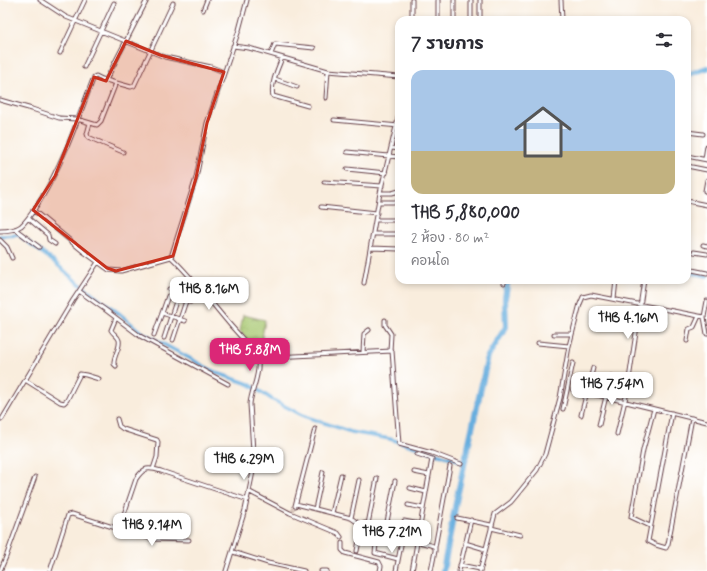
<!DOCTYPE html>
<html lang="th">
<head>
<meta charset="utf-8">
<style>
	body { margin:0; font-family:Mynerve,"Playpen Sans Thai",sans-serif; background:#f7f7f7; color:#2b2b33; height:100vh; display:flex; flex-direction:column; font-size:15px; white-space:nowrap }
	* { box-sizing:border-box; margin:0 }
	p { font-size:13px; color:#7c7c81 }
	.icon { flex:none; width:22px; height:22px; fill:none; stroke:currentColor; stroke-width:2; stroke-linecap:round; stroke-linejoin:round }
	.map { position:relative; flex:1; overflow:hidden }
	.side { position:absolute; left:395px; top:16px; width:296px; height:268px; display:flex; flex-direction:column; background:#fff; border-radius:12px; box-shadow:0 2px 6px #0003 }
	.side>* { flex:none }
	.price { position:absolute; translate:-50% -34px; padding:0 9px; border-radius:8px; background:#fff; color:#222; font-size:13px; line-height:26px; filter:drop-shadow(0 1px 2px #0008) }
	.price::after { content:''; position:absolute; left:50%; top:24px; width:12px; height:9px; margin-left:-6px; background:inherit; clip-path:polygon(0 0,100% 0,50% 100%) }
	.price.active { background:#db2777; color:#fff }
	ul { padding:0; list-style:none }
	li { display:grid; align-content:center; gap:8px; height:212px; padding:0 16px }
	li+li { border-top:1px solid #e1e1e2 }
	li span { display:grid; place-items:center; height:124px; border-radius:12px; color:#555 }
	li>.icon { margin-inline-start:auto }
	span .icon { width:72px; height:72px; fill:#fffc; stroke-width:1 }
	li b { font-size:17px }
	h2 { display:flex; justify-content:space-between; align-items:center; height:48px; padding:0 16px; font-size:17px }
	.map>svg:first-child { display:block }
</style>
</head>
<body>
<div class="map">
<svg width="707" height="571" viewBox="0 0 707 571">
	<defs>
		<pattern id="park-crowns" width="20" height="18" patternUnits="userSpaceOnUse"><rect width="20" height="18" fill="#a7c76f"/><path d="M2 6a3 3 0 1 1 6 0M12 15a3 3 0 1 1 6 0" fill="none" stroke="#91aa60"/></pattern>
	</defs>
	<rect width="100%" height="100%" fill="#fff"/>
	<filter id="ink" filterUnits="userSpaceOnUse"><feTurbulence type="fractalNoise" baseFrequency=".025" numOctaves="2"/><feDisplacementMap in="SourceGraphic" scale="8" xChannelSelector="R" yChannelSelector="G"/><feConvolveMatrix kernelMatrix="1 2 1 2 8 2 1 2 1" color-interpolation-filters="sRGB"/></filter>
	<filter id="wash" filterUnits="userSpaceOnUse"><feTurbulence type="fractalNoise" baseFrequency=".012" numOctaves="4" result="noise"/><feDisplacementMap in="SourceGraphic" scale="16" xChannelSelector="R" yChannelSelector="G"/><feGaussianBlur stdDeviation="0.9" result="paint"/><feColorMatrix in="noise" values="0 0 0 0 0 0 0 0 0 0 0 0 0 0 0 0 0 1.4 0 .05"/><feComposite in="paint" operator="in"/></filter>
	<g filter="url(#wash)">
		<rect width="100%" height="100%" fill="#f9eddd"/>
		<path fill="url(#park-crowns)" stroke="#78734d" d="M 243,315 L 265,320 L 260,350 L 254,348 L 240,331 Z"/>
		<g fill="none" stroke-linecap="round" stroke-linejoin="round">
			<path stroke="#67aede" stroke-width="3.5" d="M 0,236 L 19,235 L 53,261 L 77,282 L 120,314 L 141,332 L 217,373 L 249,384 L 273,400 L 304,416 L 351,432 L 390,439 L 465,462
				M 687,272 L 707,276"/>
			<path stroke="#67aede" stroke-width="6" d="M 687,75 L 707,68
				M 443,571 L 457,497 L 488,356 L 506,327 L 505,298 L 508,280"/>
		</g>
	</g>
	<g filter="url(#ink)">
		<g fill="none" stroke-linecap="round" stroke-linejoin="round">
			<path stroke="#d6c4b9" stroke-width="3" stroke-dasharray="3 1.5" stroke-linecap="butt" d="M 292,511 L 295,506"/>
			<defs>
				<path id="minor" d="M 40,0 L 66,17 L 150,51 L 165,57 L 211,67 L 224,72
					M 454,0 L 454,20
					M 471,0 L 471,20
					M 480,0 L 480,20
					M 561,0 L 562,20
					M 203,10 L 207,0
					M 412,17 L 412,0
					M 438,20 L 438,0
					M 233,46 L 249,48 L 328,71 L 399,77
					M 60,53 L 85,0
					M 271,54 L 275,44 L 314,48
					M 282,58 C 278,68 270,85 273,96 L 308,106
					M 84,67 L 114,3
					M 275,79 L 297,87
					M 106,80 L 147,0
					M 326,98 L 328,71
					M 0,100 L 32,109 L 59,118 L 77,119 L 97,125 L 101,121 L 116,83
					M 334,120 L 399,126
					M 90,123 L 87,134 L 88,137 L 123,152
					M 687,132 L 703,134
					M 392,148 L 399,149
					M 347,152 L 399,157
					M 687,156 L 707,160
					M 705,159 L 707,146
					M 687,166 L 707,170
					M 347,169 L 386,173
					M 707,180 L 705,191 L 707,192
					M 324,182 L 382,186
					M 380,193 L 392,193 L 399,191
					M 687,201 L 707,205
					M 379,202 L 399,202
					M 321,207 L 377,213
					M 33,210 L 84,252 L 109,270 L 121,271 L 171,257 L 196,178 L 207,123 L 239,30 L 247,0
					M 28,218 L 48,235 L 49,240 L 55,244
					M 376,220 L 399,220
					M 15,229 L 39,247
					M 0,231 C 7,231 15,230 21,226 C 29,219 35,208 41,199 C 64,161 78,118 94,77 L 96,76 L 102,79 L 131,87 L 134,86 L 173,3
					M 373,234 L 399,234
					M 0,240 L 7,247 L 12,258
					M 703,245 L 707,246
					M 371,248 L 399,249
					M 694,252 L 707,254
					M 171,257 C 194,279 212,304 232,327 C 240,336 255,351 258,362 C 260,375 251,391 250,404 L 254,467 L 245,510 L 226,571
					M 687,269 L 707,273
					M 364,283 L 380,193 L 399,114
					M 504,283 L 505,280
					M 169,289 L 184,293 L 190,277
					M 79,291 L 107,311 L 140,336 L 228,384
					M 614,299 L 616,280
					M 707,301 L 704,317 L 707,334
					M 385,320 L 385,325 L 391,334 L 390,351
					M 185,321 L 162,313 L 168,296 L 190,302
					M 554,334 L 572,334
					M 154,335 L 162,313
					M 164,338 L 179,292
					M 173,340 L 186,301
					M 687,341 L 689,329 L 694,327 L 699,316
					M 538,343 L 569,346
					M 363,352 L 364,334 L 369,330
					M 256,358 L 392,351 L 399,444 L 432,453 L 461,464
					M 116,366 L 114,364 C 113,356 121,348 119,340 C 118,336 113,334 111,330 L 116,318
					M 629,379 L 644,280
					M 25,380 L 60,402 L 64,403 L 67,400 L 80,374 L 86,375 L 99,379
					M 573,390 L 606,397 L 707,422
					M 563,409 L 573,363
					M 672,413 L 648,541 L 656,545 L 666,548 L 668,544 L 692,418
					M 581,415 L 593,368
					M 2,419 L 73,300 L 98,262
					M 117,419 L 119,426 L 123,429 L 157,440 L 158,442 L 157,457 L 153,469
					M 599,425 L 611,376
					M 617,434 L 629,384
					M 414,472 L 429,475
					M 410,488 L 426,492
					M 250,492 L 290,513 L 338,533 L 341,537
					M 296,504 L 351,518 L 361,525 L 365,523 L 369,526 L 367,531 L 362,531 L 360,527 L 361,525
					M 408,505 L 423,508
					M 295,506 L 315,429
					M 315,509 L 323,472
					M 332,513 L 341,475
					M 351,518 L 359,480
					M 457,518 L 491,525
					M 404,521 L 420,524
					M 368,524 L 377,478
					M 650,526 L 631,517 L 643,450 L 654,409
					M 491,528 L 520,535
					M 119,529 L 153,539 L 189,540
					M 367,531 C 382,544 417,537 435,547 L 435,551 L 431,571
					M 377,536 L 375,553 L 398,559
					M 384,537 L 395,481
					M 342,543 L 342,550 L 345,553 L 379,562 L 381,566 L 380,571
					M 465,543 L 485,549
					M 435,547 L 450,466
					M 357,551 L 361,530
					M 233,552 L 268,563 L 304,571
					M 460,565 L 480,569
					M 0,571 L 6,557 L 35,477
					M 50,571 L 68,515 L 72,514 L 119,529 L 136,479 C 144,467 148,467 161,471 L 248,500
					M 321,571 L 327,571
					M 396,571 L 402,540
					M 412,571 L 432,459 L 417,454
					M 459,571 L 471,520
					M 480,571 L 495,514 L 511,502 L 516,496 L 537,470 L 545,454 L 560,398 L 569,346 L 580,304 L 583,297 L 591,295 L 704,317"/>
			</defs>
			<use href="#minor" stroke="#643e46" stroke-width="5"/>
			<use href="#minor" stroke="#fff" stroke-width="3"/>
		</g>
	</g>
	<path fill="#c8321e" fill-opacity="0.2" stroke="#c8321e" stroke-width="3" stroke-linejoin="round" d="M 126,41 L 160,55 L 224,72 L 207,123 L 196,178 L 173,256 L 116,271 L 107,268 L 33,210 L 55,176 L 94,77 L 106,81 Z"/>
</svg>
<b class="price" style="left:209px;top:311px">THB 8.16M</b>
<b class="price" style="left:628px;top:340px">THB 4.16M</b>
<b class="price active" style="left:250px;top:372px">THB 5.88M</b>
<b class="price" style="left:612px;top:406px">THB 7.54M</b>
<b class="price" style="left:244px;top:481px">THB 6.29M</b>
<b class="price" style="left:152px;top:547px">THB 9.14M</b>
<b class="price" style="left:392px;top:554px">THB 7.21M</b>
<section class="side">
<h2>7 รายการ<svg class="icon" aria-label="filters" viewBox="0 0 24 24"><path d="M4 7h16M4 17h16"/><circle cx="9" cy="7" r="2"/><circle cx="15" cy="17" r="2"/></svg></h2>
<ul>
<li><span style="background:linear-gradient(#a9c7e8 65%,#c2b280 0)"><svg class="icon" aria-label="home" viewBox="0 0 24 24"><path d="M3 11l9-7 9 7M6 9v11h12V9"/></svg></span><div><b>THB 5,880,000</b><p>2 ห้อง · 80 m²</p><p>คอนโด</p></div></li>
</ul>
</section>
</div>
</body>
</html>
